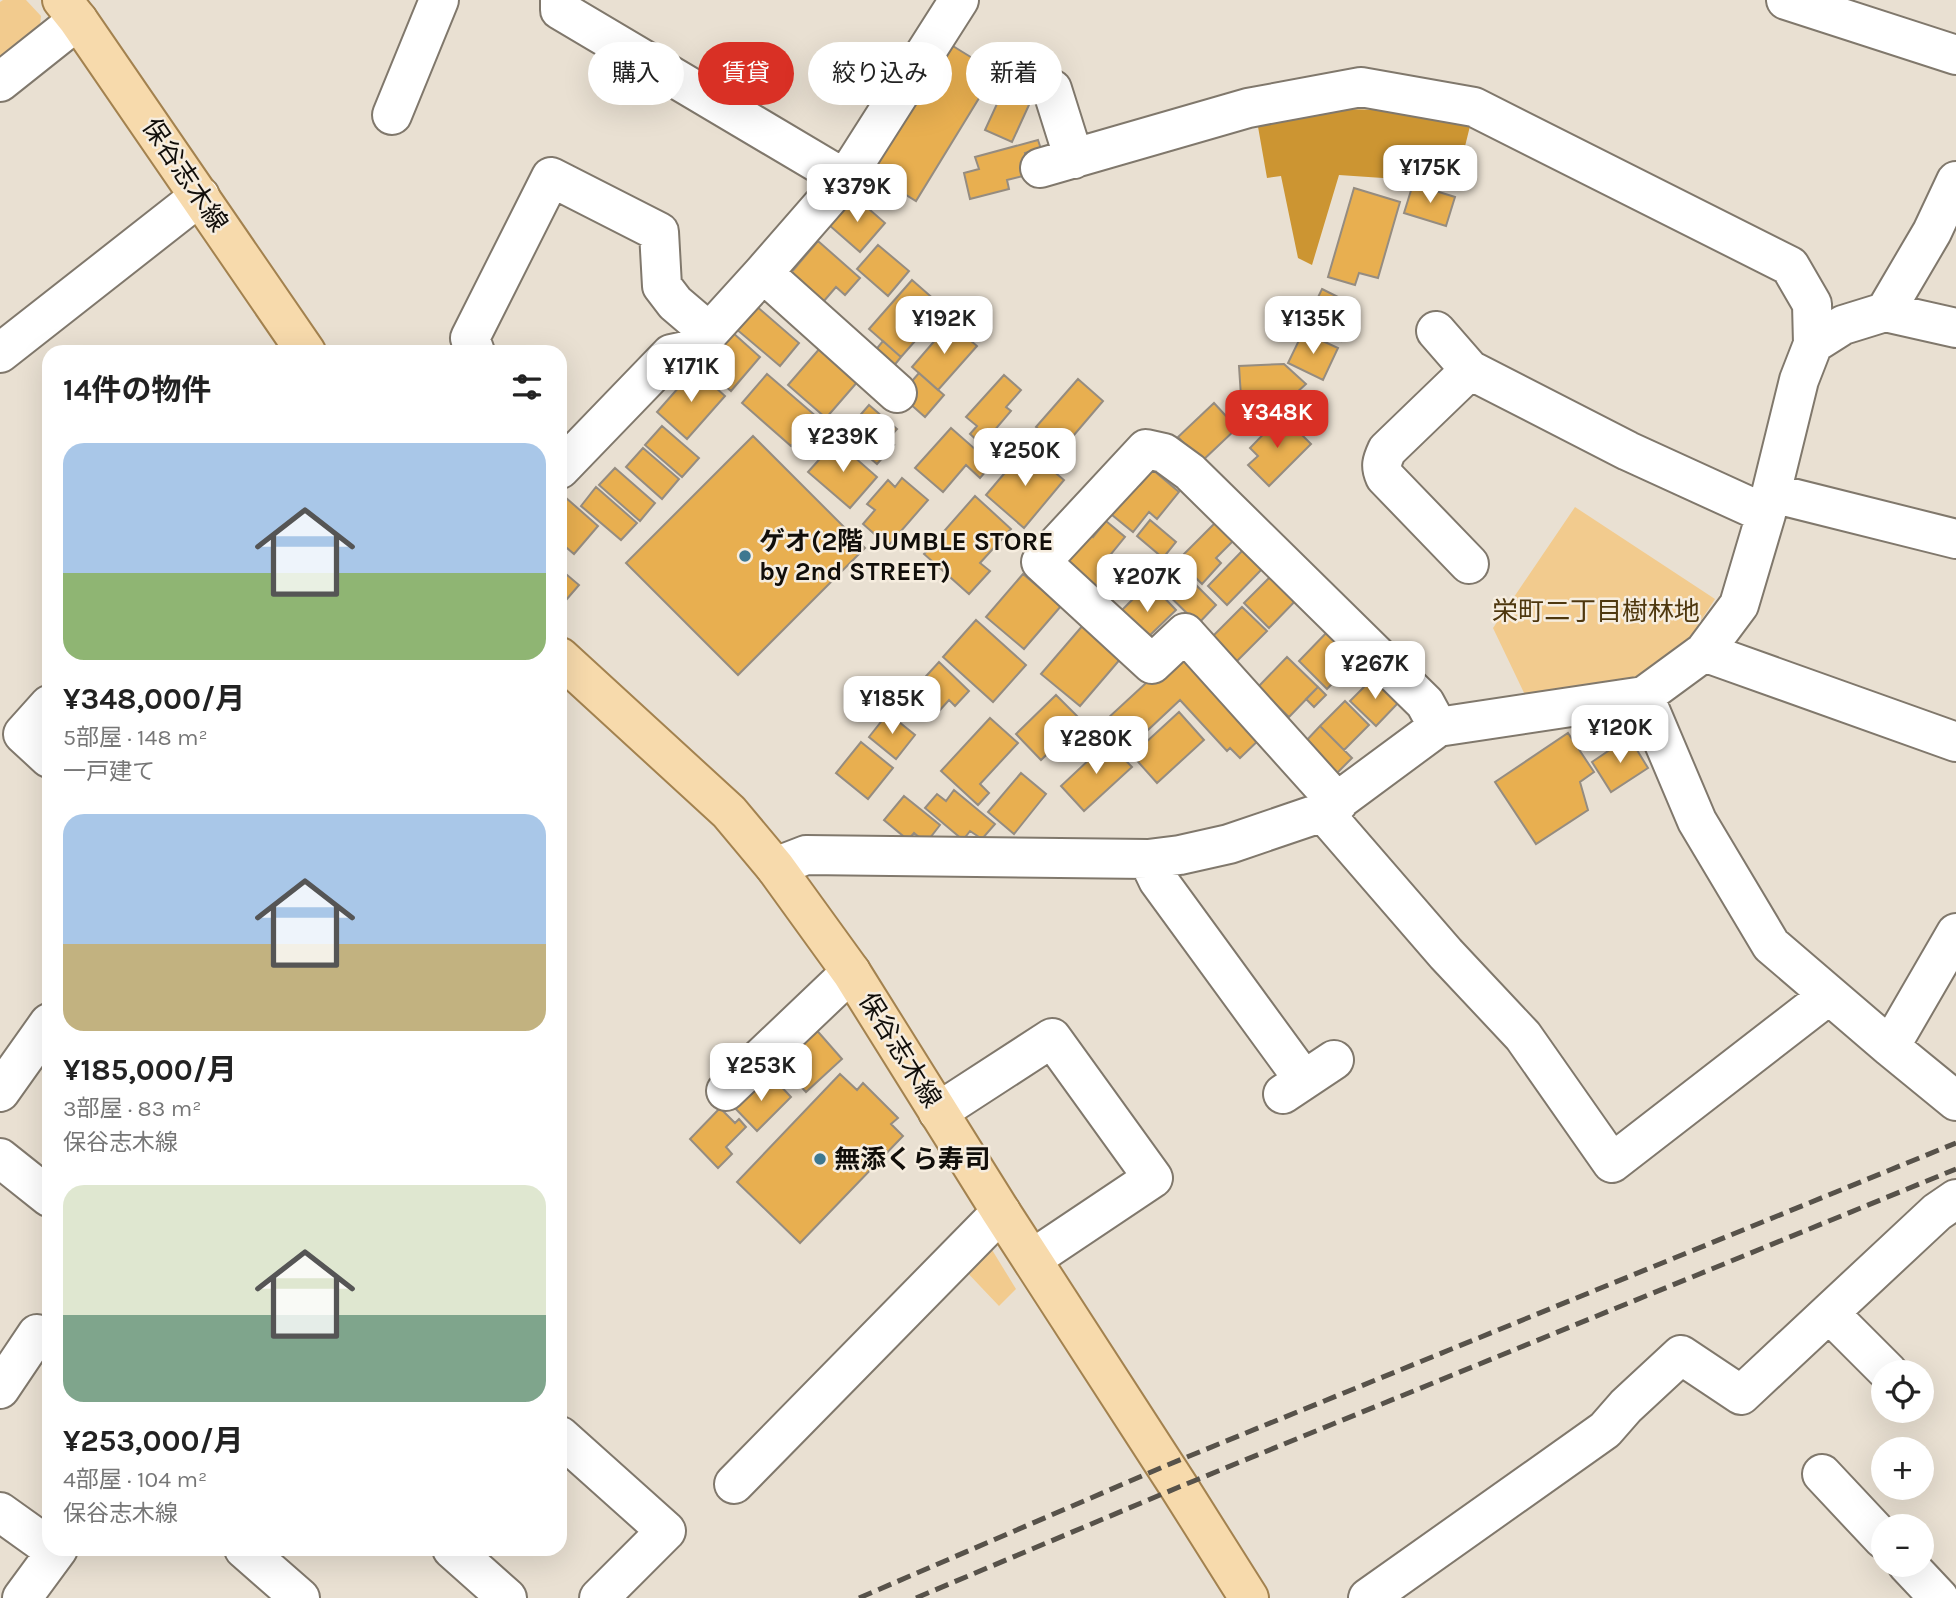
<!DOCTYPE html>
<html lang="ja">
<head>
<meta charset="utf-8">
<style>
	body { margin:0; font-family:Karla,"Noto Sans JP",sans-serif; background:#f2f2f2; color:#222; height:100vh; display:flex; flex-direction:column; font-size:26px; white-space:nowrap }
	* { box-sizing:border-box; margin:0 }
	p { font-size:23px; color:#767676 }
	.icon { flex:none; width:38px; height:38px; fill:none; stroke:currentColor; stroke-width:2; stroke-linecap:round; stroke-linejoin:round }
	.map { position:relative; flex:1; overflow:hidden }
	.sheet { position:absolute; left:42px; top:345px; width:525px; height:1211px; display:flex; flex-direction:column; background:#fff; border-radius:21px; box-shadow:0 7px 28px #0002 }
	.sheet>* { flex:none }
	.hud { position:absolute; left:588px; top:42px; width:665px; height:63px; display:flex; gap:14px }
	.controls { position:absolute; left:1871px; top:1360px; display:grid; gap:14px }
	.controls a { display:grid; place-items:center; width:63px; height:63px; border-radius:50%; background:#fff; box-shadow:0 7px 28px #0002; font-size:35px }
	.price { position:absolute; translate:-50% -60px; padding:0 16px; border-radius:14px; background:#fff; color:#222; font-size:23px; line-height:46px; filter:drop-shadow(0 2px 4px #0008) }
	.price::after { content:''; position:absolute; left:50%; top:42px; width:21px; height:16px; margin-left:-10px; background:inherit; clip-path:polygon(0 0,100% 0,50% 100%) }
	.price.current { background:#d93025; color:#fff }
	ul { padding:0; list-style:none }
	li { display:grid; align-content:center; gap:14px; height:371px; padding:0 21px }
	li span { display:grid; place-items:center; height:217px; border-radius:21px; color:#555 }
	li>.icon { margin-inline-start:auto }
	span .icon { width:126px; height:126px; fill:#fffc; stroke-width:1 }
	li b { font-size:30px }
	h2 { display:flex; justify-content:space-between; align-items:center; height:84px; padding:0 21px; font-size:30px }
	.tag { padding:0 24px; border-radius:32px; background:#fff; box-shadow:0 7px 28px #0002; font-size:24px; line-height:63px }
	.tag.current { background:#d93025; color:#fff }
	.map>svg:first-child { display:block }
</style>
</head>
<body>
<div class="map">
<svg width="1956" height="1598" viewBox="0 0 1956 1598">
	<rect width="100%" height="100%" fill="#e9e0d2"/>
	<path fill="#f2cb8e" d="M 3,0 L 26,0 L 41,16 L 39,37 L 0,69 L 0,2 Z
		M 1575,507 L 1715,599 L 1685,645 L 1641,680 L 1526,697 L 1493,628 Z
		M 986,1240 L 1016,1289 L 999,1306 L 961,1266 Z"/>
	<path fill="#cc9532" d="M 1339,109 L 1389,110 L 1470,126 L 1456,183 L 1339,175 L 1312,265 L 1298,258 L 1281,176 L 1267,178 L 1257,121 Z"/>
	<path fill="#e8af50" stroke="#958c80" stroke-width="2" d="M 948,43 L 995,72 L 916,201 L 869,172 Z
		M 1007,82 L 1034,94 L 1012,142 L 985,130 Z
		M 1038,140 L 1041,149 L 1025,153 L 1031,174 L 1007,180 L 1009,189 L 970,199 L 964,173 L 979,169 L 975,157 Z
		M 1413,184 L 1455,197 L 1446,226 L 1404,213 Z
		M 1354,188 L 1400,202 L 1378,278 L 1359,273 L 1355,285 L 1328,277 Z
		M 854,196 L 885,223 L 860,252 L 829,225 Z
		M 818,241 L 860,278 L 845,295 L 836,287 L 817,309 L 784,281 Z
		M 878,245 L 909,271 L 888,296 L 857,269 Z
		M 912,280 L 944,308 L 901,357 L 869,329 Z
		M 1322,289 L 1358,307 L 1341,341 L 1305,324 Z
		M 755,305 L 799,343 L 780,366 L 735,328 Z
		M 950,323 L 977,346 L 938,390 L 912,367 Z
		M 732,332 L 760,357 L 731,391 L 702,366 Z
		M 1303,332 L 1338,348 L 1323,380 L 1288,363 Z
		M 883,341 L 901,357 L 888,373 L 870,357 Z
		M 821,347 L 859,380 L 826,418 L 788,385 Z
		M 1284,364 L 1306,384 L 1259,427 L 1242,412 L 1239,366 Z
		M 695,369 L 725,396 L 687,439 L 657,412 Z
		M 919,373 L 944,395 L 925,417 L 900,395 Z
		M 767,374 L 817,417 L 791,446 L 742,403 Z
		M 1004,375 L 1021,390 L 1006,407 L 1011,411 L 982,445 L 970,434 L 977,426 L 966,417 Z
		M 1078,379 L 1103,401 L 1062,449 L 1036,427 Z
		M 1214,403 L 1237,428 L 1201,462 L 1178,437 Z
		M 869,405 L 897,429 L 887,440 L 894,445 L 877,464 L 843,435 Z
		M 1282,415 L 1311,444 L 1269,486 L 1248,465 L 1258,456 L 1250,448 Z
		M 662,426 L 699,458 L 682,477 L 645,445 Z
		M 951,428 L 992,464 L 980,478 L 966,465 L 943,492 L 915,468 Z
		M 753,436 L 865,548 L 738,675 L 626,563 Z
		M 836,441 L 877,477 L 850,508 L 808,472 Z
		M 643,448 L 679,479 L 662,499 L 626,467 Z
		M 1026,448 L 1064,480 L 1024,528 L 986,495 Z
		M 615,468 L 655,503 L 640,521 L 599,485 Z
		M 1153,470 L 1179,492 L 1157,519 L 1149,512 L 1133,532 L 1106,510 L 1132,479 L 1140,485 Z
		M 902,478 L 928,500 L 888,546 L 863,524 L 875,510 L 867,504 L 888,480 L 895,487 Z
		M 596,487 L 637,523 L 621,540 L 581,506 Z
		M 975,496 L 1011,529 L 980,563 L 990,571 L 969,594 L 924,554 Z
		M 565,497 L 598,526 L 574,554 L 560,542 L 560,502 Z
		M 1220,518 L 1238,536 L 1216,558 L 1221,563 L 1202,584 L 1178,560 Z
		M 1150,520 L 1176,542 L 1163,558 L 1137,536 Z
		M 1106,521 L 1125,537 L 1102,565 L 1121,579 L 1105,599 L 1063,565 L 1082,528 L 1093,537 Z
		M 1244,549 L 1263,568 L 1227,605 L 1208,586 Z
		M 1173,562 L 1216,605 L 1198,624 L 1154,581 Z
		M 560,569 L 579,585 L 560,607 Z
		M 1276,571 L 1301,595 L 1269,628 L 1244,603 Z
		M 1023,574 L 1061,606 L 1024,649 L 986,617 Z
		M 1155,588 L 1176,610 L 1144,641 L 1117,615 L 1138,594 L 1143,599 Z
		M 1242,607 L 1267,631 L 1235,663 L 1210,639 Z
		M 976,620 L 1026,665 L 993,702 L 943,657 Z
		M 1084,624 L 1122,657 L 1080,706 L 1041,674 Z
		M 1330,629 L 1358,657 L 1327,689 L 1299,661 Z
		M 1184,648 L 1264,735 L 1240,758 L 1230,748 L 1227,751 L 1180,700 L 1132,745 L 1107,719 Z
		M 1287,657 L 1318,687 L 1289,717 L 1258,687 Z
		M 939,662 L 969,691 L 955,706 L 949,700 L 931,720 L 907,697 Z
		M 1374,677 L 1399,702 L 1376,726 L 1350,701 Z
		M 1318,687 L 1326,695 L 1314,707 L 1306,699 Z
		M 1056,695 L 1082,721 L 1041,760 L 1016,734 Z
		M 1345,701 L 1369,725 L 1344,750 L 1320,726 Z
		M 1179,712 L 1204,740 L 1157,783 L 1132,755 Z
		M 888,713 L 915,735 L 896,759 L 869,737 Z
		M 990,718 L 1018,743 L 980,784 L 989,793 L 978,805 L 941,771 Z
		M 1320,726 L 1352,758 L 1337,773 L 1305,742 Z
		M 1568,733 L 1594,772 L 1580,782 L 1588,810 L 1536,844 L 1495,782 Z
		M 1629,737 L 1648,768 L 1611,792 L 1592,762 Z
		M 861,742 L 893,768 L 868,799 L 836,773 Z
		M 1108,742 L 1132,767 L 1084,811 L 1061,786 Z
		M 1021,773 L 1046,794 L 1014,834 L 988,812 Z
		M 954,790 L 995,824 L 982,839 L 970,831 L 963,840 L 925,808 L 937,794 L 946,801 Z
		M 904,796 L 940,825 L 926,843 L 914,833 L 908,840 L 884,820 Z
		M 813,1026 L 842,1059 L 806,1092 L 776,1060 Z
		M 840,1074 L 857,1090 L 863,1083 L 898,1118 L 891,1124 L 903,1136 L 800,1243 L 737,1182 Z
		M 773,1078 L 791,1097 L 757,1131 L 732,1105 L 755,1082 L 762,1089 Z
		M 720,1108 L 735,1123 L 739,1119 L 746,1127 L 726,1147 L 732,1154 L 718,1168 L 690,1139 Z"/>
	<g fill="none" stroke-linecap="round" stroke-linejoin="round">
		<defs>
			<path id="minor" d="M 560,0 L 560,10 L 845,179
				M 1786,0 L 1956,55
				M 0,82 L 78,20
				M 1052,89 L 1074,159
				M 392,115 L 439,0
				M 1040,168 L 1248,108 L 1361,87 L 1474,107 L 1790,266 L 1812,304 L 1813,344
				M 763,273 L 897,393
				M 1885,312 L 1956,328
				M 1436,331 L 1470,370 L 1628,451 L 1766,514
				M 475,352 L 470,338 L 551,177 L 659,232 L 662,286 L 675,303 L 709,332
				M 0,353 L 200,196
				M 560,469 L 671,354 L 694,349 L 763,273 L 845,179 L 959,0
				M 1772,493 L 1956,539
				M 1469,564 L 1385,477 C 1380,466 1382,461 1387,450 L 1470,370
				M 1704,652 L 1956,742
				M 1644,696 L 1697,821 L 1771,945 L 1890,1047 L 1956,1101
				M 49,705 L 23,734 L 49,758
				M 1338,803 L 1185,633 L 1152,664 L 1041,562 L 1146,449 L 1164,453 L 1190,472 L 1425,703 L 1438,727
				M 1323,812 L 1446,954 L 1523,1036 L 1612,1163 L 1829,995
				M 1148,859 L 1158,880 L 1304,1080
				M 775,867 L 806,855 L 1148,859 L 1180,855 L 1229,844 L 1323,812 L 1438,727 L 1644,696 L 1704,652 L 1739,605 L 1766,514 L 1799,380 L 1813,344 L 1843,325 L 1885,312 L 1932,232 L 1956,181
				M 1890,1047 L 1956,933
				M 726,1091 L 851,972
				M 0,1092 L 49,1023
				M 1283,1094 L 1334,1060
				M 938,1112 L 1052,1038 L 1153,1178 L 1032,1259
				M 0,1158 L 49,1197
				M 1830,1314 L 1888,1372
				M 0,1389 L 37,1334
				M 560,1436 L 666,1531 L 599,1598
				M 1822,1474 L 1883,1539
				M 734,1484 L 1001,1212
				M 0,1512 L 49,1547
				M 244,1549 L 300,1598
				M 452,1549 L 507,1598
				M 1907,1564 L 1939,1598
				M 22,1598 L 58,1549
				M 1368,1598 L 1605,1430 L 1626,1406 L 1681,1355 L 1741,1395 L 1937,1212 L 1956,1199"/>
			<path id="major" d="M 62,0 L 78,20 L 306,352
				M 560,657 L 729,812 L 775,867 L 851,972 L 1001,1212 L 1179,1487 L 1249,1598"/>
		</defs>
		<use href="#minor" stroke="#80786c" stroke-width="42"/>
		<use href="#major" stroke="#a3824f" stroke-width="42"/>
		<use href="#minor" stroke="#fff" stroke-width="38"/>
		<use href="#major" stroke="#f7daac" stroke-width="38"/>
		<path stroke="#57524a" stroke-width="5" stroke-dasharray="14 7" stroke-linecap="butt" d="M 859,1598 L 1165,1466 L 1956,1143
			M 916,1598 L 1179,1487 L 1956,1169"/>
	</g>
	<g fill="#3d7890" stroke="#f6eddf" stroke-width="2.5">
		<circle cx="745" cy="556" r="7"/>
		<circle cx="820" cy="1159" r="7"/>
	</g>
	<g text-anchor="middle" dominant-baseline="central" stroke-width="5" stroke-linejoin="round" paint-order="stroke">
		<g font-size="26" fill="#110e0a" stroke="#f6eddf">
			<text transform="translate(185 175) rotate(56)">保谷志木線</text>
			<text transform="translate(900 1050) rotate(58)">保谷志木線</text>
		</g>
		<g font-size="26" font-weight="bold" fill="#110e0a" stroke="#f6eddf" text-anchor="start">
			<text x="759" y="541">ゲオ(2階 JUMBLE STORE<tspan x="759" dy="30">by 2nd STREET)</tspan></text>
			<text x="834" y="1159">無添くら寿司</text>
		</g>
		<g font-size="26" fill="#4e370e" stroke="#f6eddf">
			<text x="1596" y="611">栄町二丁目樹林地</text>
		</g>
	</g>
</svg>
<div class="controls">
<a><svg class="icon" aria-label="locate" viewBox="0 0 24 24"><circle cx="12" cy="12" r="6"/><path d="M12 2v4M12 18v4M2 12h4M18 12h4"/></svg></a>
<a>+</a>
<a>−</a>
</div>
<b class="price" style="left:1430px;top:205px">¥175K</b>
<b class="price" style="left:857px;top:224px">¥379K</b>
<b class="price" style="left:944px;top:356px">¥192K</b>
<b class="price" style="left:1313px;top:356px">¥135K</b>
<b class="price" style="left:691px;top:404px">¥171K</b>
<b class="price current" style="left:1277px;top:450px">¥348K</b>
<b class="price" style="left:843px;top:474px">¥239K</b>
<b class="price" style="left:1025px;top:488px">¥250K</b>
<b class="price" style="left:1147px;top:614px">¥207K</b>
<b class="price" style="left:1375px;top:701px">¥267K</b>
<b class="price" style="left:892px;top:736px">¥185K</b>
<b class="price" style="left:1620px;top:765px">¥120K</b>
<b class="price" style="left:1096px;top:776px">¥280K</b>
<b class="price" style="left:761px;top:1103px">¥253K</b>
<div class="hud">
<a class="tag">購入</a>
<a class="tag current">賃貸</a>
<a class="tag">絞り込み</a>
<a class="tag">新着</a>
</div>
<section class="sheet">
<h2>14件の物件<svg class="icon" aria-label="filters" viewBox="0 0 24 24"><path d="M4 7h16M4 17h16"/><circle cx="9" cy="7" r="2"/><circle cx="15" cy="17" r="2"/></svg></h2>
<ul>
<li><span style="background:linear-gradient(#a9c7e8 60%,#8fb573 0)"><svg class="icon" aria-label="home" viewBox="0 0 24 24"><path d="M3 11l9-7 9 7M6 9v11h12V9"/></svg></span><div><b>¥348,000/月</b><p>5部屋 · 148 m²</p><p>一戸建て</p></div></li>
<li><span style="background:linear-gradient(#a9c7e8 60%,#c2b280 0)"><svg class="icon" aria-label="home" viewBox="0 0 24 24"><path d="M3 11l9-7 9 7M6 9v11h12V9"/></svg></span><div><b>¥185,000/月</b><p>3部屋 · 83 m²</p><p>保谷志木線</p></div></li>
<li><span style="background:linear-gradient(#dfe7d0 60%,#7fa58c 0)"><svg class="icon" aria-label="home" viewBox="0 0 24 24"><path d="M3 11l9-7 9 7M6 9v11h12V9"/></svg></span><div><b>¥253,000/月</b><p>4部屋 · 104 m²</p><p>保谷志木線</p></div></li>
</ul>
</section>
</div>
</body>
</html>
